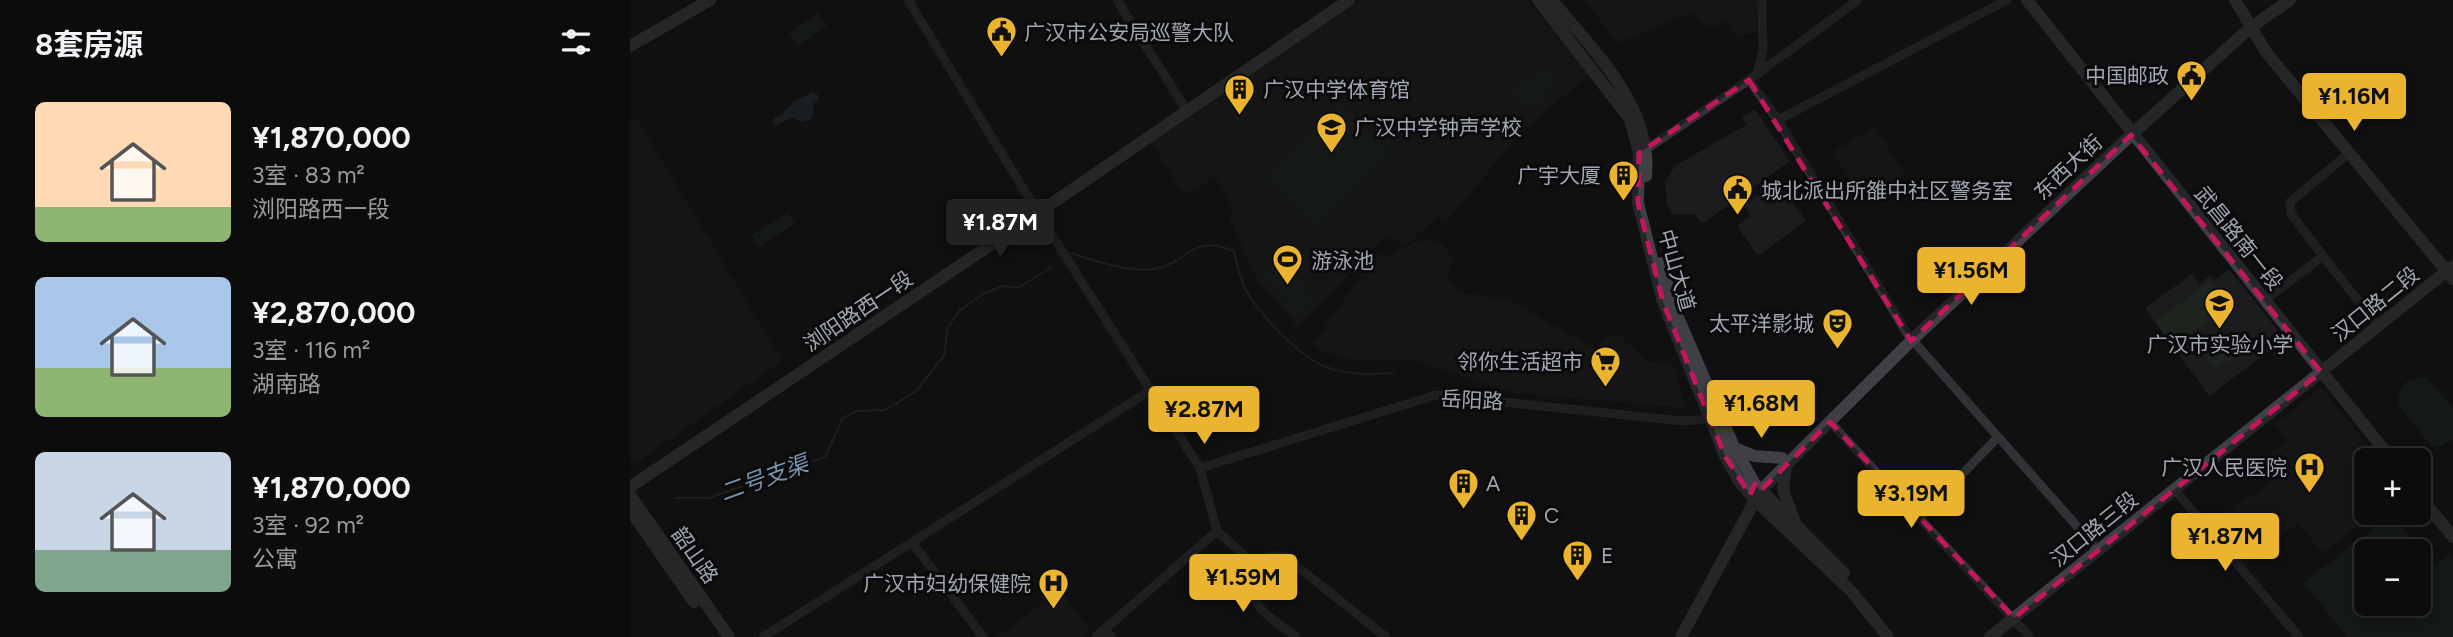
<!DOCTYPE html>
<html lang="zh">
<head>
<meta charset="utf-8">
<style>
	body { margin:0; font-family:Figtree,"Noto Sans SC",sans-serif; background:#151516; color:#f1f3f6; height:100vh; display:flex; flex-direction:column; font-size:26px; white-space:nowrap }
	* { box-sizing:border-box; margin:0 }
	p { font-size:23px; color:#9a9b9d }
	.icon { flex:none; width:38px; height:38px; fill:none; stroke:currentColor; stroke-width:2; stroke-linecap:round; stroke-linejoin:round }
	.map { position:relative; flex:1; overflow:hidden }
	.panel { display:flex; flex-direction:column; background:#0c0c0d; width:630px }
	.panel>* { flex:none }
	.buttons { position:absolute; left:1724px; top:448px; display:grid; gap:14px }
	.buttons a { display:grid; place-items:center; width:77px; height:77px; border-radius:10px; background:#0c0c0d; box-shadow:0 4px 10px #0003,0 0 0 2px #2c2c2e; font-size:35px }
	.price { position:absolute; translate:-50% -60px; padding:0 16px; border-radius:7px; background:#eab42f; color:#111; font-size:23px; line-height:46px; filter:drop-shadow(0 2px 4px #0008) }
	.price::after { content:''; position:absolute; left:50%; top:42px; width:21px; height:16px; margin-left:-10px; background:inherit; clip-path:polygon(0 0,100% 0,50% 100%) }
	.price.selected { background:#222; color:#fff }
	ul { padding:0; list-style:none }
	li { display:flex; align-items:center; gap:21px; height:175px; padding:0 35px }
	li span { display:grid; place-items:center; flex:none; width:196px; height:140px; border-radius:10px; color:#555 }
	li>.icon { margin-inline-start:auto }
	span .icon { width:84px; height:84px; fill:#fffc; stroke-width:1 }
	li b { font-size:30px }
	h2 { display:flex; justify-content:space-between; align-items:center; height:84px; padding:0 35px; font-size:30px }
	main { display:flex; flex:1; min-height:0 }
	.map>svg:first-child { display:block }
</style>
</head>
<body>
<main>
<section class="panel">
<h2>8套房源<svg class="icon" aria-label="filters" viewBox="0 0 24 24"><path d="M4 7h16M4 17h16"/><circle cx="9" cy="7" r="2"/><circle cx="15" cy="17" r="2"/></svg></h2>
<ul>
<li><span style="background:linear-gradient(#ffd9b3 75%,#8fb573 0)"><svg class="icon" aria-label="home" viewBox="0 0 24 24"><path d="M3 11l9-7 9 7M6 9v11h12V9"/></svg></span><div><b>¥1,870,000</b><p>3室 · 83 m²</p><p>浏阳路西一段</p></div></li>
<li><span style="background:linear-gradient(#a9c7e8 65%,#8fb573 0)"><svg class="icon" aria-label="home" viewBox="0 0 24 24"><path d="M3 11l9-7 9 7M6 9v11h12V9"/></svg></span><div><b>¥2,870,000</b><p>3室 · 116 m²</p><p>湖南路</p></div></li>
<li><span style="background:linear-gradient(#c9d6e8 70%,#7fa58c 0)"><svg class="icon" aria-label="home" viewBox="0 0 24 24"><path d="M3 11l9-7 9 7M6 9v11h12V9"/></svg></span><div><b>¥1,870,000</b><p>3室 · 92 m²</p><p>公寓</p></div></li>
</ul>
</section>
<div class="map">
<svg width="1823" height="637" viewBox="0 0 1823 637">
	<rect width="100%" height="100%" fill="#101011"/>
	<path fill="#1c1c1e" d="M 730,0 L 899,0 L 959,75 L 888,135 L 815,224 L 808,216 L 775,246 L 756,235 L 668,327 L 629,284 L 598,215 L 604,211 L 585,177 L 554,195 L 520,141 Z
		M 954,0 L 1128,0 L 1127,32 L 1106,36 L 1097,19 L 1081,28 L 1068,22 L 1064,11 L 988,43 Z
		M 1125,109 L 1160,161 L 1072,224 L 1065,214 L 1042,214 L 1037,204 L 1035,182 L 1045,166 L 1116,125 L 1112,118 Z
		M 6,118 L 152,361 L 9,461 L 0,460 L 0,122 Z
		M 1245,126 L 1275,174 L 1232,200 L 1203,152 Z
		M 1146,179 L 1176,221 L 1128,256 L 1107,226 L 1121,215 L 1114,206 Z
		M 796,240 L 812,244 L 819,252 L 822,261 L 818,277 L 828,292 L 879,300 L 965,349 L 975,338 L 988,334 L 1018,362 L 1043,364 L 1056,408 L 885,393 L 785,361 L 717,359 L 696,353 L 683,344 L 747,254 L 760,256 L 783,242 Z
		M 1599,269 L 1655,339 L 1579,396 L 1515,308 L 1562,274 L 1570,284 L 1580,275 L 1584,280 Z
		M 1691,387 L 1749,460 L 1736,460 L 1736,513 L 1745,513 L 1692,553 L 1668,523 L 1615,566 L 1580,523 L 1651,476 L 1637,456 L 1657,440 L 1645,424 Z
		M 431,590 L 460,631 L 453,637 L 367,637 Z"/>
	<path fill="#1c241d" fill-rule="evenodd" d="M 188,13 L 197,26 L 167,45 L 159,32 Z
		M 915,64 L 930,81 L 904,110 L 892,106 L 880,93 Z
		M 711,103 L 761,153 L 685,229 L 635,178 Z
		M 158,212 L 165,224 L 129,247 L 121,235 Z
		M 651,258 L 686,300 L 666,316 L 631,274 Z
		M 1580,281 L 1598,306 L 1543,347 L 1525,322 Z
		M 1586,336 L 1603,358 L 1585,370 L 1569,349 Z
		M 1796,377 L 1823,409 L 1823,440 L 1807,447 L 1800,445 L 1768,404 C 1768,384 1777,378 1796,377 Z
		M 1762,515 L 1803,566 L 1820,555 L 1823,559 L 1823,637 L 1718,637 L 1673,583 ZM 1736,551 L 1788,551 L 1788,604 L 1736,604 Z"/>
	<path fill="#293036" d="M 183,92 L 188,95 L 188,100 L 183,104 L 184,114 L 179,120 L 171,122 L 163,117 L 146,125 L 143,122 L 143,118 L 151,115 L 163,102 Z"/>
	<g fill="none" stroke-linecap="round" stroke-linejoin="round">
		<path stroke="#293036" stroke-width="2" d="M 440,253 C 465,260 498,273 525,269 C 560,263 558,233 604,251 C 607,265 610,280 617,292 C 632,317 671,359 699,368 C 720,375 742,374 763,373
			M 45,498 L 79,498 L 195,457 L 213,418 L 227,411 L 255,410 L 285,392 L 314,356 L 318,327 L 329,311 L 353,294 L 371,286 L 388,288 L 422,267"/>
		<path stroke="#313236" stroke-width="9" d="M 278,0 L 408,213 L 570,468 L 587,531 L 623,563 L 640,556 L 654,556 L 756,637
			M 487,0 L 557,111
			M 1127,74 L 1133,50 L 1132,0
			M 1119,80 L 1148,120 L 1278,335 L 1468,550
			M 1148,120 L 1377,0
			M 1012,152 L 1119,80 L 1228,0
			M 1693,256 L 1748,326
			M 1635,300 L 1693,256 L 1661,214 L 1660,202 L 1719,153
			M 1200,422 L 1400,637
			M 570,468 L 806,395 L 1052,421 L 1080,419
			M 1544,489 L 1669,637
			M 1290,518 L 1368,437
			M 282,542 L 353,637
			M 623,563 C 615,607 635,613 666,637
			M 473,630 L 482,637
			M 133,637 L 521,390
			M 466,637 L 587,531"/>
		<path stroke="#3f4046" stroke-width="12" d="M 908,0 L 1000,119 L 1009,153 L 1008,203 L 1033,302 L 1095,456 L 1109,481 L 1126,501 L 1222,592 L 1258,637
			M 922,0 C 964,52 1022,105 1016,176
			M 1397,0 L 1762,460
			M 1605,0 L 1636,52 L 1823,279
			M 0,46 L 80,0
			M 1031,263 L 1046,313 L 1104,447 L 1125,484 L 1214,573
			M 1105,448 L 1124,456 L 1152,458
			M 1156,466 L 1153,490 L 1165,522
			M 0,487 L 408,213 L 719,0
			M 1788,494 L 1823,537
			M 0,495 L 99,637
			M 0,510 L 64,602
			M 1051,637 L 1130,491 L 1282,340 L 1501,135 L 1620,28 L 1660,0
			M 1360,637 L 1823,266"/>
	</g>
	<path d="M0 0H1823V637H0ZM 1119,80 L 1281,341 L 1501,135 L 1691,372 L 1384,618 L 1200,422 L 1130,491 L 1125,484 L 1120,495 L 1095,456 L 1033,302 L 1008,203 L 1009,153 Z" fill="#101011" fill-opacity=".55" fill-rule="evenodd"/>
	<path fill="none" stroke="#c2185b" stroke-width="5" stroke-dasharray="14 9" stroke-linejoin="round" d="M 1119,80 L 1281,341 L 1501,135 L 1691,372 L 1384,618 L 1200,422 L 1130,491 L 1125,484 L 1120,495 L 1095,456 L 1033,302 L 1008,203 L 1009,153 Z"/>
	<defs>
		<symbol id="civic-pin" viewBox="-11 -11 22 30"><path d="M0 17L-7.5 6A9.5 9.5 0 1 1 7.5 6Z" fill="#eab42f" stroke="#0b0b0c"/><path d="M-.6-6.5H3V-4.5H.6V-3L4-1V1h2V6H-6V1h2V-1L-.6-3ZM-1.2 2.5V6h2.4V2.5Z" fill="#111"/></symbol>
		<symbol id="building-pin" viewBox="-11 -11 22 30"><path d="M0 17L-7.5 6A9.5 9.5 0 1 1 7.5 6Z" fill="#eab42f" stroke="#0b0b0c"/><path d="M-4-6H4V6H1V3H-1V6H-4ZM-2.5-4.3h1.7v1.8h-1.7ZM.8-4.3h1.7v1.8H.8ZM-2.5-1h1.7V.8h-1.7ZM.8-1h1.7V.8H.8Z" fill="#111"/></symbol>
		<symbol id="school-pin" viewBox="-11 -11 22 30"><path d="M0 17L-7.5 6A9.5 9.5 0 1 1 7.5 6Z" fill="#eab42f" stroke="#0b0b0c"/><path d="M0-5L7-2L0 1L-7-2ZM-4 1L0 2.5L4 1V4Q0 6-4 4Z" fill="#111"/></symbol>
		<symbol id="stadium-pin" viewBox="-11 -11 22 30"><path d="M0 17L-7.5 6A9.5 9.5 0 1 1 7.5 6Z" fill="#eab42f" stroke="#0b0b0c"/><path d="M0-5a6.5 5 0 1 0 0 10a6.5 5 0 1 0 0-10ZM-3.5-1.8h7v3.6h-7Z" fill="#111"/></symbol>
		<symbol id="theatre-pin" viewBox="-11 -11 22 30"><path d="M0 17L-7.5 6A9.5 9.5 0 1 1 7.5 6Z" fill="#eab42f" stroke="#0b0b0c"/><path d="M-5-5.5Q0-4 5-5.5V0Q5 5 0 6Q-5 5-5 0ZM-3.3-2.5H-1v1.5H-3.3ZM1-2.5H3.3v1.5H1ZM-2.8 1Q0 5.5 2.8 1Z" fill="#111"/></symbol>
		<symbol id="supermarket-pin" viewBox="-11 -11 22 30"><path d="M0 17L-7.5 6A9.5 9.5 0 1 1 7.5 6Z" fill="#eab42f" stroke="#0b0b0c"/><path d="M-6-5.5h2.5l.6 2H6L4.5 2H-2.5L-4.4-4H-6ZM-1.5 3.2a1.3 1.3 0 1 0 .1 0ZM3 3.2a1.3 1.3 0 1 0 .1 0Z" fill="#111"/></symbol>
		<symbol id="hospital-pin" viewBox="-11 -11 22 30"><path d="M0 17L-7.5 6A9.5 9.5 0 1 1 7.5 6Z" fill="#eab42f" stroke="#0b0b0c"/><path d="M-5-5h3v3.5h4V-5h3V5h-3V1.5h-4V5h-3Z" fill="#111"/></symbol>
	</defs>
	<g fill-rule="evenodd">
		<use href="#civic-pin" x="354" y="14" width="35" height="47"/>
		<use href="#civic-pin" x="1544" y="58" width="35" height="47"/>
		<use href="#building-pin" x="592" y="72" width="35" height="47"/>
		<use href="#school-pin" x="684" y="110" width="35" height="47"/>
		<use href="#building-pin" x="976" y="158" width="35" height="47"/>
		<use href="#civic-pin" x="1090" y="172" width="35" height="47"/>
		<use href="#stadium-pin" x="640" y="242" width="35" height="47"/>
		<use href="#school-pin" x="1572" y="286" width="35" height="47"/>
		<use href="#theatre-pin" x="1190" y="306" width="35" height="47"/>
		<use href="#supermarket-pin" x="958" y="344" width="35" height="47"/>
		<use href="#hospital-pin" x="1662" y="450" width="35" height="47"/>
		<use href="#building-pin" x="816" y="466" width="35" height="47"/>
		<use href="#building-pin" x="874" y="498" width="35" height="47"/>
		<use href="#building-pin" x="930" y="538" width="35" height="47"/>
		<use href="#hospital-pin" x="406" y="566" width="35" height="47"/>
	</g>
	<g text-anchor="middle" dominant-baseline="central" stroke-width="6" stroke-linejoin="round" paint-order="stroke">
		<g font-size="21" fill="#a1a6b2" stroke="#0b0b0c" text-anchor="start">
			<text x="394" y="32">广汉市公安局巡警大队</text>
			<text x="1539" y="75" text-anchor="end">中国邮政</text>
			<text x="633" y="89">广汉中学体育馆</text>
			<text x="724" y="127">广汉中学钟声学校</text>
			<text x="971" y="175" text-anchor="end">广宇大厦</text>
			<text x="1131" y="190">城北派出所雒中社区警务室</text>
			<text x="681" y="260">游泳池</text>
			<text x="1184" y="323" text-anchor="end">太平洋影城</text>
			<text x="1590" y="344" text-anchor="middle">广汉市实验小学</text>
			<text x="953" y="361" text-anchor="end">邻你生活超市</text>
			<text x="1657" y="467" text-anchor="end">广汉人民医院</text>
			<text x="856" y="483">A</text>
			<text x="914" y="515">C</text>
			<text x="971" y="555">E</text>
			<text x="401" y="583" text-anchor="end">广汉市妇幼保健院</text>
		</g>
		<g font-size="21" fill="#a1a6b2" stroke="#0b0b0c">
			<text transform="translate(1438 167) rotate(-43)">东西大街</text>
			<text transform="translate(1609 238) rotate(51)">武昌路南一段</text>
			<text transform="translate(1047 270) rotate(74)">中山大道</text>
			<text transform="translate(1745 304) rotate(-39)">汉口路二段</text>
			<text transform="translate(228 311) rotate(-34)">浏阳路西一段</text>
			<text transform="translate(842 400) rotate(3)">岳阳路</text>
			<text transform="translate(1464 529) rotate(-39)">汉口路三段</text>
			<text transform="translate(65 555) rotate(55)">韶山路</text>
		</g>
		<g font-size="23" font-style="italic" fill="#7992ac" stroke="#0b0b0c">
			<text transform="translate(134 478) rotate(-20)">二号支渠</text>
		</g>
	</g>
</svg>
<div class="buttons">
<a>+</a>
<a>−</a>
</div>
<b class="price" style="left:1724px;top:133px">¥1.16M</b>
<b class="price selected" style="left:370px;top:259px">¥1.87M</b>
<b class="price" style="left:1341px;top:307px">¥1.56M</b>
<b class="price" style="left:1131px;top:440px">¥1.68M</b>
<b class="price" style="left:574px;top:446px">¥2.87M</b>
<b class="price" style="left:1281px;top:530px">¥3.19M</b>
<b class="price" style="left:1595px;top:573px">¥1.87M</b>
<b class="price" style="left:613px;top:614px">¥1.59M</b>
</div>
</main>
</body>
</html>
